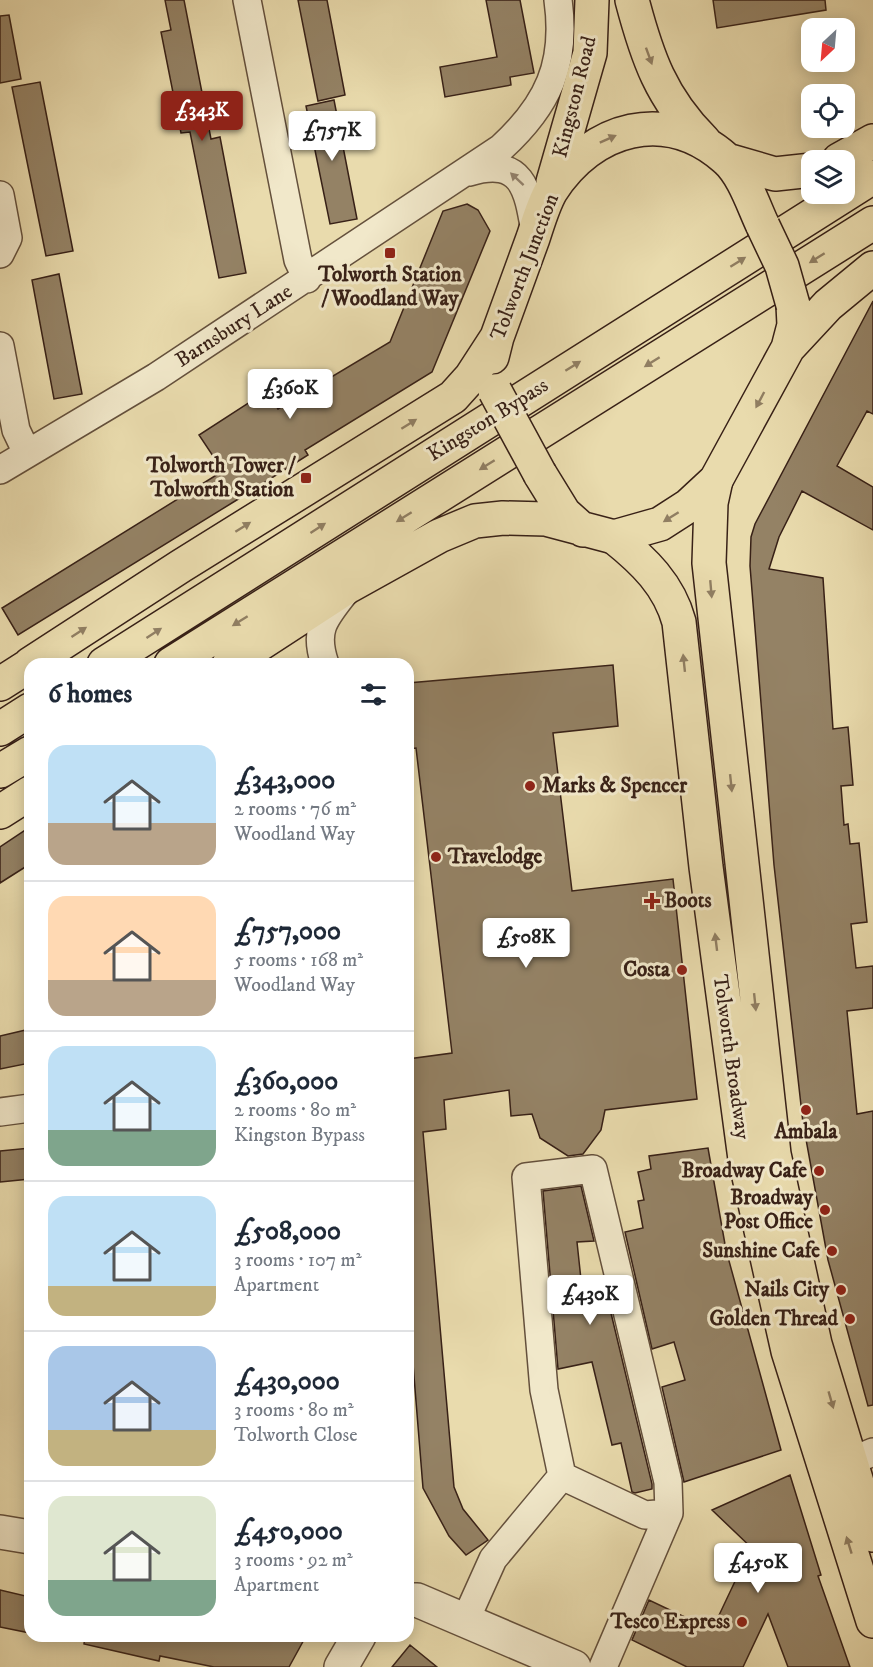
<!DOCTYPE html>
<html lang="en">
<head>
<meta charset="utf-8">
<style>
	body { margin:0; font-family:"IM FELL DW Pica",serif; background:#f2f2f3; color:#1f2937; height:100vh; display:flex; flex-direction:column; font-size:22px; white-space:nowrap }
	* { box-sizing:border-box; margin:0 }
	p { font-size:20px; color:#747a83 }
	.icon { flex:none; width:33px; height:33px; fill:none; stroke:currentColor; stroke-width:2; stroke-linecap:round; stroke-linejoin:round }
	.map { position:relative; flex:1; overflow:hidden }
	.sheet { position:absolute; left:24px; top:658px; width:390px; height:984px; display:flex; flex-direction:column; background:#fff; border-radius:18px; box-shadow:0 3px 15px #0003 }
	.sheet>* { flex:none }
	.needle { width:39px; rotate:206deg }
	.tools { position:absolute; left:801px; top:18px; display:grid; gap:12px }
	.tools a { display:grid; place-items:center; width:54px; height:54px; border-radius:12px; background:#fff; box-shadow:0 3px 15px #0003; font-size:30px }
	.price { position:absolute; translate:-50% -51px; padding:0 14px; border-radius:6px; background:#fff; color:#222; font-size:20px; line-height:39px; filter:drop-shadow(0 2px 3px #0008) }
	.price::after { content:''; position:absolute; left:50%; top:36px; width:18px; height:14px; margin-left:-9px; background:inherit; clip-path:polygon(0 0,100% 0,50% 100%) }
	.price.on { background:#8f2418; color:#fff }
	ul { padding:0; list-style:none }
	li { display:flex; align-items:center; gap:18px; height:150px; padding:0 24px }
	li+li { border-top:2px solid #e0e1e3 }
	li span { display:grid; place-items:center; flex:none; width:168px; height:120px; border-radius:18px; color:#555 }
	li>.icon { margin-inline-start:auto }
	span .icon { width:72px; height:72px; fill:#fffc; stroke-width:1 }
	li b { font-size:26px }
	h2 { display:flex; justify-content:space-between; align-items:center; height:72px; padding:0 24px; font-size:26px }
	.map>svg:first-child { display:block }
</style>
</head>
<body>
<div class="map">
<svg width="873" height="1667" viewBox="0 0 873 1667">
	<rect width="100%" height="100%" fill="#e9dbad"/>
	<filter id="stains"><feTurbulence type="fractalNoise" baseFrequency=".00333" numOctaves="4"/><feColorMatrix values="0 0 0 0 .2 0 0 0 0 .09 0 0 0 0 .02 0 0 0 .5 -.17"/></filter>
	<radialGradient id="worn" r=".72"><stop offset=".6" stop-color="#630" stop-opacity="0"/><stop offset="1" stop-color="#630" stop-opacity=".3"/></radialGradient>
	<path fill="#948265" stroke="#382117" stroke-width="1.5" d="M 165,0 L 184,0 L 211,139 L 220,137 L 246,273 L 219,278 L 190,132 L 181,133 L 161,32 L 171,30 Z
		M 298,0 L 327,0 L 345,95 L 318,101 Z
		M 486,0 L 520,0 L 534,73 L 510,77 L 511,85 L 445,97 L 440,67 L 497,57 Z
		M 713,0 L 825,0 L 826,10 L 717,28 Z
		M 9,15 L 21,79 L 0,83 L 0,16 Z
		M 40,82 L 73,251 L 46,256 L 12,87 Z
		M 334,100 L 357,219 L 330,224 L 306,106 Z
		M 467,204 L 478,210 L 490,231 L 432,372 L 305,450 L 308,455 L 240,498 L 18,635 L 2,608 L 223,471 L 199,435 L 267,391 L 278,409 L 390,342 L 443,211 Z
		M 59,274 L 82,394 L 54,399 L 32,280 Z
		M 873,301 L 873,414 L 867,411 L 837,466 L 873,487 L 873,530 L 802,491 L 779,537 L 769,569 L 823,578 L 833,729 L 848,727 L 853,785 L 841,786 L 844,825 L 848,824 L 850,844 L 859,843 L 867,922 L 851,924 L 856,968 L 873,966 L 873,1008 L 847,1011 L 857,1114 L 873,1111 L 873,1405 L 868,1406 L 828,1260 L 803,1123 L 774,865 L 750,566 L 751,537 L 755,524 Z
		M 613,665 L 618,726 L 553,733 L 572,891 L 673,879 L 697,1099 L 605,1110 L 601,1130 L 583,1154 L 568,1156 L 540,1138 L 532,1114 L 511,1116 L 509,1090 L 444,1100 L 446,1129 L 423,1132 L 454,1487 L 463,1509 L 488,1540 L 466,1555 L 449,1536 L 423,1488 L 408,1302 L 408,1059 L 452,1053 L 416,748 L 408,749 L 408,683 Z
		M 30,827 L 30,864 L 0,883 L 0,847 Z
		M 30,1029 L 30,1063 L 0,1069 L 0,1036 Z
		M 30,1148 L 30,1179 L 0,1182 L 0,1151 Z
		M 708,1148 L 726,1250 L 781,1450 L 684,1482 L 662,1387 L 685,1380 L 674,1342 L 652,1349 L 625,1232 L 643,1228 L 638,1201 L 644,1200 L 638,1172 L 651,1169 L 649,1156 Z
		M 581,1186 L 594,1241 L 577,1242 L 582,1289 L 604,1284 L 652,1484 L 652,1489 L 635,1493 L 632,1492 L 621,1443 L 612,1445 L 592,1362 L 558,1369 L 543,1191 Z
		M 790,1475 L 821,1575 L 818,1576 L 850,1667 L 788,1667 L 768,1614 L 743,1667 L 687,1667 L 632,1640 L 649,1600 L 712,1630 L 738,1575 L 736,1564 L 756,1552 L 712,1510 Z
		M 0,1590 L 30,1597 L 30,1633 L 0,1627 Z
		M 85,1636 L 306,1636 L 289,1667 L 214,1667 L 160,1656 L 159,1661 L 84,1644 Z
		M 410,1645 L 437,1667 L 392,1667 Z"/>
	<g fill="none" stroke-linecap="round" stroke-linejoin="round">
		<defs>
			<path id="minor" d="M 247,0 L 298,260 L 307,279
				M 469,172 C 523,156 528,190 535,232
				M 0,195 L 8,238 L 0,254
				M 0,346 L 16,430 L 27,453
				M 0,470 L 156,377 L 501,148 C 548,105 567,64 558,0
				M 325,664 C 313,629 325,618 346,591
				M 0,1112 L 30,1108
				M 849,1462 L 873,1452
				M 562,1476 L 645,1515 L 669,1513
				M 466,1619 L 493,1559 L 562,1476 L 544,1390 L 526,1177 L 593,1169 L 668,1482 L 669,1513 L 603,1667"/>
			<path id="tertiary" d="M 0,1532 L 30,1537
				M 408,1600 L 417,1600 L 574,1667
				M 341,1667 L 359,1636"/>
			<path id="primary" d="M 716,480 L 711,503 L 709,563 L 774,1154 L 815,1344 L 873,1535
				M 614,537 C 644,561 669,585 679,622 L 706,867 L 745,1159 L 788,1351 L 873,1621"/>
			<path id="trunk" d="M 632,0 C 647,57 661,98 704,141
				M 727,160 L 775,174 L 812,170
				M 839,160 L 873,141
				M 553,182 L 590,53 L 592,0
				M 788,348 L 828,305 L 873,268
				M 492,357 L 497,337 C 509,304 521,271 533,238 C 538,223 543,205 551,191 C 592,127 666,106 726,159 C 744,175 753,205 763,226
				M 540,474 L 564,513 L 583,530
				M 30,664 L 181,566 L 453,397 L 471,377 L 497,337
				M 104,664 L 873,177
				M 171,664 L 873,223
				M 229,664 L 349,586 L 439,536 L 475,521 L 503,518 L 546,519 L 614,537 L 660,524 L 688,506 L 716,480 L 788,348 L 794,325 L 793,305
				M 0,684 L 30,665
				M 0,729 L 30,710
				M 0,771 L 30,753
				M 0,812 L 30,793"/>
		</defs>
		<use href="#minor" stroke="#64503c" stroke-width="30"/>
		<use href="#tertiary" stroke="#64503c" stroke-width="36"/>
		<use href="#primary" stroke="#382117" stroke-width="36"/>
		<use href="#trunk" stroke="#382117" stroke-width="36"/>
		<use href="#minor" stroke="#f1e8ca" stroke-width="27"/>
		<use href="#tertiary" stroke="#f1e8ca" stroke-width="33"/>
		<use href="#primary" stroke="#e9dbad" stroke-width="33"/>
		<use href="#trunk" stroke="#e9dbad" stroke-width="33"/>
		<defs>
			<path id="trunk-bridge" d="M 763,226 L 782,266 L 793,305
				M 495,391 L 540,474"/>
		</defs>
		<use href="#trunk-bridge" stroke="#382117" stroke-width="36" stroke-linecap="butt"/>
		<use href="#trunk-bridge" stroke="#e9dbad" stroke-width="33"/>
	</g>
	<defs><path id="oneway-solid" d="M-6-.8H1V-3.2L6.5 0L1 3.2V.8H-6Z" transform="scale(1.5)"/></defs>
	<g fill="#907e62">
		<use href="#oneway-solid" transform="translate(649 56) rotate(70)"/>
		<use href="#oneway-solid" transform="translate(608 139) rotate(-24)"/>
		<use href="#oneway-solid" transform="translate(817 258) rotate(148)"/>
		<use href="#oneway-solid" transform="translate(738 262) rotate(-32)"/>
		<use href="#oneway-solid" transform="translate(652 362) rotate(148)"/>
		<use href="#oneway-solid" transform="translate(573 366) rotate(-32)"/>
		<use href="#oneway-solid" transform="translate(760 400) rotate(118)"/>
		<use href="#oneway-solid" transform="translate(409 424) rotate(-32)"/>
		<use href="#oneway-solid" transform="translate(487 465) rotate(148)"/>
		<use href="#oneway-solid" transform="translate(404 517) rotate(148)"/>
		<use href="#oneway-solid" transform="translate(671 517) rotate(148)"/>
		<use href="#oneway-solid" transform="translate(243 527) rotate(-32)"/>
		<use href="#oneway-solid" transform="translate(318 528) rotate(-33)"/>
		<use href="#oneway-solid" transform="translate(711 589) rotate(85)"/>
		<use href="#oneway-solid" transform="translate(240 621) rotate(148)"/>
		<use href="#oneway-solid" transform="translate(79 632) rotate(-33)"/>
		<use href="#oneway-solid" transform="translate(154 633) rotate(-33)"/>
		<use href="#oneway-solid" transform="translate(684 663) rotate(-96)"/>
		<use href="#oneway-solid" transform="translate(731 783) rotate(84)"/>
		<use href="#oneway-solid" transform="translate(716 942) rotate(-97)"/>
		<use href="#oneway-solid" transform="translate(755 1002) rotate(84)"/>
		<use href="#oneway-solid" transform="translate(831 1400) rotate(74)"/>
		<use href="#oneway-solid" transform="translate(849 1545) rotate(-107)"/>
	</g>
	<use fill="#948470" href="#oneway-solid" transform="translate(517 179) rotate(-137)"/>
	<g fill="#8f2418" stroke="#f1e8ca" stroke-width="2">
		<rect x="384" y="247" width="12" height="12" rx="3"/>
		<rect x="300" y="472" width="12" height="12" rx="3"/>
		<circle cx="530" cy="786" r="6"/>
		<circle cx="436" cy="857" r="6"/>
		<path d="M649 892h6v6h6v6h-6v6h-6v-6h-6v-6h6z"/>
		<circle cx="682" cy="970" r="6"/>
		<circle cx="806" cy="1110" r="6"/>
		<circle cx="819" cy="1171" r="6"/>
		<circle cx="825" cy="1210" r="6"/>
		<circle cx="832" cy="1251" r="6"/>
		<circle cx="841" cy="1290" r="6"/>
		<circle cx="850" cy="1319" r="6"/>
		<circle cx="742" cy="1622" r="6"/>
	</g>
	<g text-anchor="middle" dominant-baseline="central" stroke-width="6" stroke-linejoin="round" paint-order="stroke">
		<g font-size="21" fill="#382117" stroke="#f1e8ca">
			<text transform="translate(575 97) rotate(-76)">Kingston Road</text>
			<text transform="translate(525 267) rotate(-69)">Tolworth Junction</text>
			<text transform="translate(234 326) rotate(-33)">Barnsbury Lane</text>
			<text transform="translate(488 420) rotate(-32)">Kingston Bypass</text>
			<text transform="translate(731 1057) rotate(82)">Tolworth Broadway</text>
		</g>
		<g font-size="21" font-weight="bold" fill="#382117" stroke="#f1e8ca" text-anchor="end">
			<text x="390" y="275" text-anchor="middle">Tolworth Station<tspan x="390" dy="24">/ Woodland Way</tspan></text>
			<text x="294" y="466">Tolworth Tower /<tspan x="294" dy="24">Tolworth Station</tspan></text>
			<text x="542" y="786" text-anchor="start">Marks &amp; Spencer</text>
			<text x="448" y="857" text-anchor="start">Travelodge</text>
			<text x="664" y="901" text-anchor="start">Boots</text>
			<text x="670" y="970">Costa</text>
			<text x="806" y="1132" text-anchor="middle">Ambala</text>
			<text x="807" y="1171">Broadway Cafe</text>
			<text x="813" y="1198">Broadway<tspan x="813" dy="24">Post Office</tspan></text>
			<text x="820" y="1251">Sunshine Cafe</text>
			<text x="829" y="1290">Nails City</text>
			<text x="838" y="1319">Golden Thread</text>
			<text x="730" y="1622">Tesco Express</text>
		</g>
	</g>
	<rect width="100%" height="100%" filter="url(#stains)"/>
	<rect width="100%" height="100%" fill="url(#worn)"/>
</svg>
<div class="tools">
<a><svg class="needle" viewBox="-14 -14 28 28"><path d="M0-13l5 13h-10z" fill="#e53935"/><path d="M0 13l5-13h-10z" fill="#747a83"/></svg></a>
<a><svg class="icon" aria-label="locate" viewBox="0 0 24 24"><circle cx="12" cy="12" r="6"/><path d="M12 2v4M12 18v4M2 12h4M18 12h4"/></svg></a>
<a><svg class="icon" aria-label="layers" viewBox="0 0 24 24"><path d="M12 4l9 5-9 5-9-5zM3 14l9 5 9-5"/></svg></a>
</div>
<b class="price on" style="left:202px;top:142px">£343K</b>
<b class="price" style="left:332px;top:162px">£757K</b>
<b class="price" style="left:290px;top:420px">£360K</b>
<b class="price" style="left:526px;top:969px">£508K</b>
<b class="price" style="left:590px;top:1326px">£430K</b>
<b class="price" style="left:758px;top:1594px">£450K</b>
<section class="sheet">
<h2>6 homes<svg class="icon" aria-label="filters" viewBox="0 0 24 24"><path d="M4 7h16M4 17h16"/><circle cx="9" cy="7" r="2"/><circle cx="15" cy="17" r="2"/></svg></h2>
<ul>
<li><span style="background:linear-gradient(#bfe0f5 65%,#b9a48a 0)"><svg class="icon" aria-label="home" viewBox="0 0 24 24"><path d="M3 11l9-7 9 7M6 9v11h12V9"/></svg></span><div><b>£343,000</b><p>2 rooms · 76 m²</p><p>Woodland Way</p></div></li>
<li><span style="background:linear-gradient(#ffd9b3 70%,#b9a48a 0)"><svg class="icon" aria-label="home" viewBox="0 0 24 24"><path d="M3 11l9-7 9 7M6 9v11h12V9"/></svg></span><div><b>£757,000</b><p>5 rooms · 168 m²</p><p>Woodland Way</p></div></li>
<li><span style="background:linear-gradient(#bfe0f5 70%,#7fa58c 0)"><svg class="icon" aria-label="home" viewBox="0 0 24 24"><path d="M3 11l9-7 9 7M6 9v11h12V9"/></svg></span><div><b>£360,000</b><p>2 rooms · 80 m²</p><p>Kingston Bypass</p></div></li>
<li><span style="background:linear-gradient(#bfe0f5 75%,#c2b280 0)"><svg class="icon" aria-label="home" viewBox="0 0 24 24"><path d="M3 11l9-7 9 7M6 9v11h12V9"/></svg></span><div><b>£508,000</b><p>3 rooms · 107 m²</p><p>Apartment</p></div></li>
<li><span style="background:linear-gradient(#a9c7e8 70%,#c2b280 0)"><svg class="icon" aria-label="home" viewBox="0 0 24 24"><path d="M3 11l9-7 9 7M6 9v11h12V9"/></svg></span><div><b>£430,000</b><p>3 rooms · 80 m²</p><p>Tolworth Close</p></div></li>
<li><span style="background:linear-gradient(#dfe7d0 70%,#7fa58c 0)"><svg class="icon" aria-label="home" viewBox="0 0 24 24"><path d="M3 11l9-7 9 7M6 9v11h12V9"/></svg></span><div><b>£450,000</b><p>3 rooms · 92 m²</p><p>Apartment</p></div></li>
</ul>
</section>
</div>
</body>
</html>
